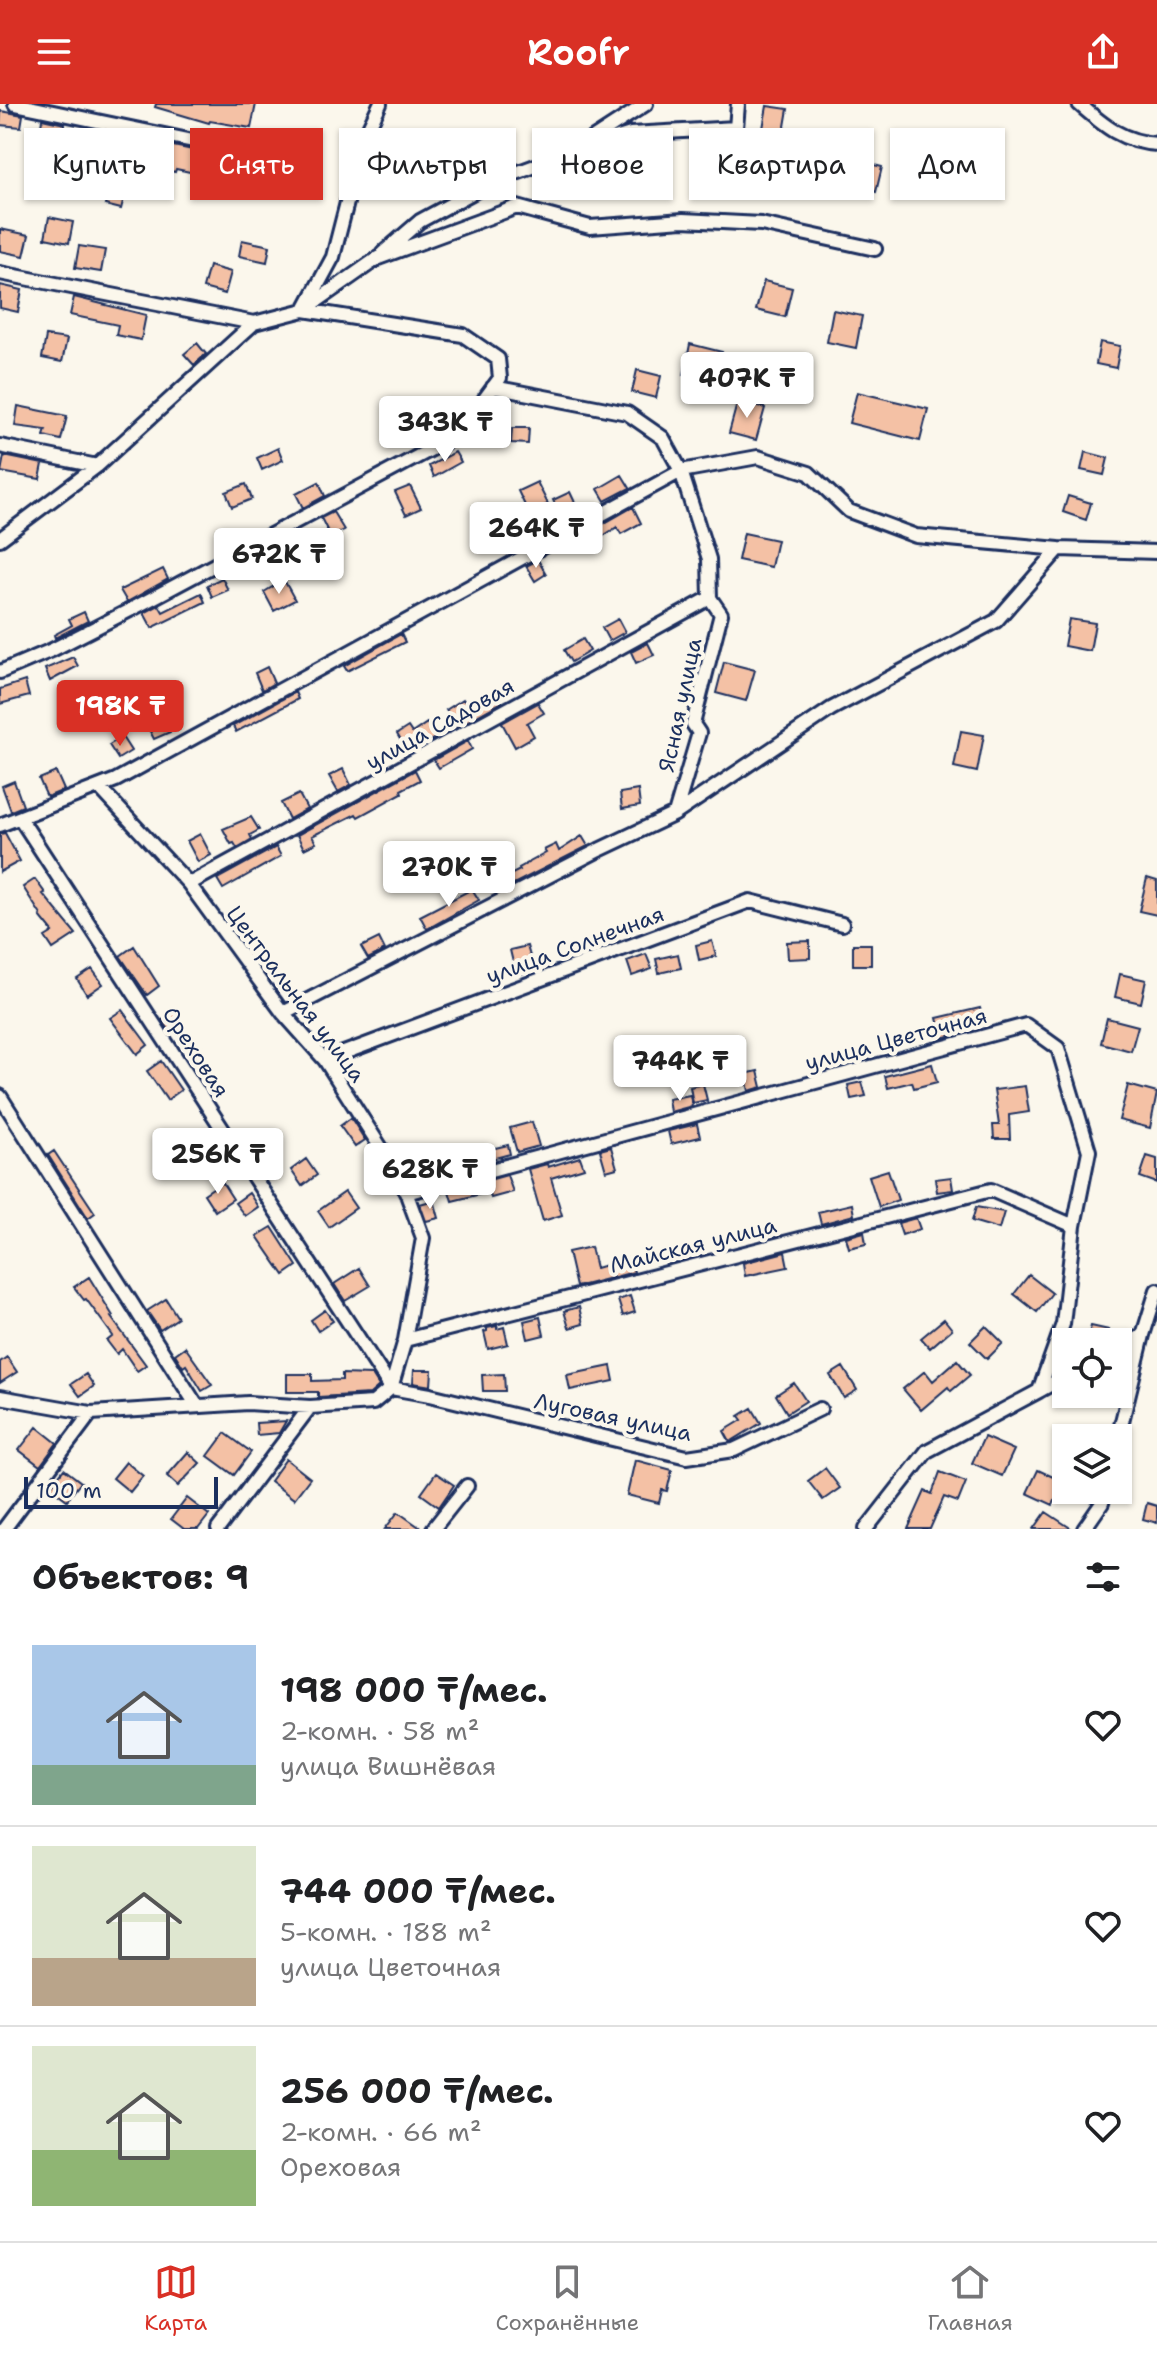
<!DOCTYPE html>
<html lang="ru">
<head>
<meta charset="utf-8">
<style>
	body { margin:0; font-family:"Shantell Sans",sans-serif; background:#f6f6f6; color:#202124; height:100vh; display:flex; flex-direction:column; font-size:30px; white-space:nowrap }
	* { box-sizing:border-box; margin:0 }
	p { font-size:26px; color:#757577 }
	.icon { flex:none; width:44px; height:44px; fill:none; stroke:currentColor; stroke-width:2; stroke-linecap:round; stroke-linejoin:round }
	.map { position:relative; height:1425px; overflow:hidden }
	.sheet { display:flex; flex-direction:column; background:#fff; flex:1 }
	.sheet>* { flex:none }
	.hud { position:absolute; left:24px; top:24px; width:1110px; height:72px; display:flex; gap:16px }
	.fabs { position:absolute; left:1052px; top:1224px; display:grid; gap:16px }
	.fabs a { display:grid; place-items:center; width:80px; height:80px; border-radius:0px; background:#fff; box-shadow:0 2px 6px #0004; font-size:40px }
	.scale { position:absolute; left:24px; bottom:20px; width:194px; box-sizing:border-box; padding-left:8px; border:4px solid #1b2f5e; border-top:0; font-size:22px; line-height:28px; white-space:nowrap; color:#1b2f5e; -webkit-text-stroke:6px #fbf7ec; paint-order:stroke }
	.price { position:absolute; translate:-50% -68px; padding:0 18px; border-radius:8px; background:#fff; color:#222; font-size:26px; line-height:52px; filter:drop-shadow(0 2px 4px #0008) }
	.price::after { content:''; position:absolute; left:50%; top:48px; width:24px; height:18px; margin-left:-12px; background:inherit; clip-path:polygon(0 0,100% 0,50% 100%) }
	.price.current { background:#d93025; color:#fff }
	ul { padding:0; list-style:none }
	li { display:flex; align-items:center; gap:24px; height:200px; padding:0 32px }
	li+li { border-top:2px solid #e0e0e0 }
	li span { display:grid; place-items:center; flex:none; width:224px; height:160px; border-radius:0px; color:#555 }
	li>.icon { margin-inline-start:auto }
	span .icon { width:96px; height:96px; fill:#fffc; stroke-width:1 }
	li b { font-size:34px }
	h2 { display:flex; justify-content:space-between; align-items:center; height:96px; padding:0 32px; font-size:34px }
	.chip { padding:0 28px; border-radius:0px; background:#fff; box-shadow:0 2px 6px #0004; font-size:28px; line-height:72px }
	.chip.current { background:#d93025; color:#fff }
	header { display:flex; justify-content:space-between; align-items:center; height:104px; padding:0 32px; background:#d93025; color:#fff; font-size:36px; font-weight:600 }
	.tab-bar { display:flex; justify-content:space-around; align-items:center; height:112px; border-top:2px solid #e0e0e0; background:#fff; font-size:22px; color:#757577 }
	.tab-bar a { display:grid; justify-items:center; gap:4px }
	.tab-bar .current { color:#d93025 }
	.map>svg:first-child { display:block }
</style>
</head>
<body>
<header><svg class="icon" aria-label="menu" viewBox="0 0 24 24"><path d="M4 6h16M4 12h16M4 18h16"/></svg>Roofr<svg class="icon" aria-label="share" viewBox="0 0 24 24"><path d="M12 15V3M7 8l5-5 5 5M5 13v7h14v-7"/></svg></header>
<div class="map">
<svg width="1157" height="1425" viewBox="0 0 1157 1425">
	<rect width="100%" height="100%" fill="#fbf7ec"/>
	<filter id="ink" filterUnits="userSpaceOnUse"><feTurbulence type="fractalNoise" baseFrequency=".0125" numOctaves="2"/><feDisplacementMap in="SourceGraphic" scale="16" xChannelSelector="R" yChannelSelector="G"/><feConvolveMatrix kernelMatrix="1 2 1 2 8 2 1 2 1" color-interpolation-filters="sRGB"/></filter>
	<g filter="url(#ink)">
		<path fill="#f4c1a5" stroke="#1b2f5e" stroke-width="2" d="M 156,0 L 256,0 L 251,24 L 210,17 L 209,19 L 155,3 Z
			M 767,2 L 788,5 L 783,34 L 762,30 Z
			M 1,7 L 23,11 L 21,23 L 0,21 Z
			M 42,15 L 65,20 L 62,44 L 38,41 Z
			M 93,25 L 123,32 L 116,61 L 86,53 Z
			M 158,39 L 243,56 L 241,74 L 213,71 L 213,73 L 176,65 L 175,68 L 152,63 Z
			M 267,39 L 300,51 L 297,61 L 280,55 L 273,77 L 256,72 Z
			M 854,56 L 882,63 L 876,88 L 848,81 Z
			M 111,78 L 127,82 L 121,105 L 105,101 Z
			M 49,113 L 73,118 L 69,139 L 45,134 Z
			M 0,125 L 29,131 L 24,152 L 0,147 Z
			M 242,136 L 270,142 L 267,158 L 239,152 Z
			M 79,142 L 105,146 L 101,168 L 75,164 Z
			M 209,162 L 231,168 L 225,190 L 203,184 Z
			M 764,177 L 792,184 L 785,213 L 756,206 Z
			M 0,181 L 22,186 L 18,208 L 0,204 Z
			M 74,193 L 146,211 L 141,236 L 116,231 L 118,221 L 70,211 Z
			M 833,206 L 862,212 L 856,244 L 827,238 Z
			M 46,232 L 67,235 L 62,258 L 42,254 Z
			M 1100,238 L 1120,242 L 1116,264 L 1096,260 Z
			M 197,239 L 206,250 L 194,261 L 184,250 Z
			M 690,240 L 722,248 L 716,278 L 684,271 Z
			M 637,266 L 661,272 L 656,294 L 632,288 Z
			M 857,288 L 928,305 L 920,337 L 849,319 Z
			M 738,296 L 765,304 L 756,336 L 729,329 Z
			M 18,302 L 67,312 L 61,336 L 44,332 L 46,326 L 15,322 Z
			M 512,324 L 529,324 L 528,340 L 511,339 Z
			M 278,344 L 283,356 L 262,366 L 257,354 Z
			M 455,348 L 461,358 L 434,373 L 429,362 Z
			M 1085,348 L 1108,354 L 1104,371 L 1081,366 Z
			M 4,352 L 43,360 L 40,375 L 1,368 Z
			M 622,371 L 630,384 L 605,397 L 598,385 Z
			M 319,378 L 325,392 L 303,404 L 296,390 Z
			M 537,378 L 548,400 L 529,410 L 518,387 Z
			M 246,380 L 252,395 L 232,403 L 226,388 Z
			M 410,382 L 421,404 L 406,411 L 395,388 Z
			M 570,388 L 580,409 L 563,417 L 553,396 Z
			M 1068,392 L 1091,399 L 1086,416 L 1063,408 Z
			M 633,403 L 641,419 L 621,430 L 617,423 L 597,436 L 591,427 Z
			M 333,408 L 344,426 L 330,432 L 321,414 Z
			M 744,429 L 777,436 L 771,463 L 738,456 Z
			M 290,439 L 298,456 L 282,463 L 274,446 Z
			M 538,456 L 546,470 L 535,477 L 526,462 Z
			M 163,465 L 168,475 L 127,498 L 120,486 Z
			M 222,474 L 228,486 L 212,493 L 207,481 Z
			M 284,476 L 295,496 L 274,507 L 264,488 Z
			M 201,489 L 205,498 L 152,524 L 144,509 L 159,501 L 163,508 Z
			M 84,508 L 88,517 L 55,534 L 54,531 L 72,521 L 69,515 Z
			M 618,515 L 625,528 L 609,537 L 602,524 Z
			M 1069,515 L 1095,519 L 1090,547 L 1064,542 Z
			M 401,530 L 405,538 L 347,567 L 344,562 Z
			M 583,535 L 590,547 L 571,558 L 564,546 Z
			M 648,539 L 654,551 L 636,559 L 631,548 Z
			M 73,553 L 78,562 L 50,577 L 45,565 Z
			M 724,558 L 755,566 L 746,597 L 716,589 Z
			M 267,563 L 274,579 L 262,586 L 255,569 Z
			M 25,577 L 29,592 L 0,600 L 0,585 Z
			M 496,587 L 502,598 L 457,623 L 446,606 L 463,595 L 468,602 Z
			M 295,588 L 298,595 L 236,628 L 233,622 Z
			M 538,599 L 544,609 L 527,619 L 534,632 L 515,643 L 502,619 Z
			M 158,604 L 170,628 L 154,635 L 142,612 Z
			M 427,619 L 436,634 L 407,647 L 397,630 L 408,623 L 412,629 Z
			M 961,627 L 984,631 L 977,668 L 954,663 Z
			M 122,633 L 131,647 L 118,655 L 109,641 Z
			M 468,637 L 472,645 L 439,664 L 434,656 Z
			M 343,665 L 351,681 L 338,688 L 329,672 Z
			M 415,666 L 420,676 L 401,686 L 402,689 L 358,713 L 356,710 L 312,732 L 316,739 L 304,745 L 297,731 Z
			M 56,668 L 64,686 L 47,693 L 39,675 Z
			M 14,677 L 23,702 L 11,707 L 2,682 Z
			M 638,686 L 640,702 L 622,705 L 620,689 Z
			M 299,690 L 307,705 L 289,715 L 281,699 Z
			M 251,713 L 259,726 L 250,731 L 252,735 L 237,744 L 234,739 L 231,740 L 223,725 Z
			M 5,729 L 20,757 L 0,768 L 0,730 Z
			M 200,730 L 211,751 L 198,758 L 187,737 Z
			M 582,732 L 588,742 L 496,789 L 492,780 L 520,766 L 519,764 L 546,749 L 544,746 L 556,740 L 559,747 Z
			M 276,743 L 281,752 L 223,785 L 217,775 Z
			M 1147,774 L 1157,777 L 1157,811 L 1139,807 Z
			M 35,775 L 45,789 L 43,790 L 76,830 L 53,845 L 45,833 L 53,828 L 40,812 L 41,811 L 23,783 Z
			M 472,785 L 479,796 L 427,825 L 420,812 Z
			M 379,834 L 385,846 L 368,855 L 361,843 Z
			M 712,837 L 716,852 L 699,856 L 696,841 Z
			M 810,837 L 810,854 L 788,855 L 787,838 Z
			M 853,840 L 871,840 L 871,861 L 853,861 Z
			M 134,842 L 159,882 L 147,891 L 120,852 Z
			M 527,842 L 534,866 L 516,871 L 510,846 Z
			M 646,850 L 652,865 L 632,872 L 627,857 Z
			M 678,850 L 681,864 L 659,869 L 656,855 Z
			M 92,865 L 103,880 L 87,891 L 77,875 Z
			M 1120,870 L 1146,876 L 1141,899 L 1115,893 Z
			M 980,904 L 984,918 L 956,925 L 957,930 L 942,934 L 937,914 Z
			M 122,906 L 148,941 L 137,950 L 110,914 Z
			M 175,907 L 183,917 L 170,927 L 162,916 Z
			M 1107,914 L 1138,922 L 1131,947 L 1101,939 Z
			M 161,957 L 181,986 L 167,996 L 147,967 Z
			M 932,960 L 937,978 L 914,984 L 912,978 L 888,984 L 885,972 Z
			M 758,967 L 762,983 L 749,987 L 745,970 Z
			M 862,978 L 866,992 L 851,995 L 848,981 Z
			M 703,980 L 707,996 L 693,999 L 690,983 Z
			M 1128,981 L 1157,989 L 1150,1024 L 1119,1016 Z
			M 1025,982 L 1029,1008 L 1009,1011 L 1010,1035 L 994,1035 L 993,1021 L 999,1021 L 994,986 Z
			M 690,991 L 692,1002 L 670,1008 L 668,995 Z
			M 351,1014 L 365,1036 L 355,1043 L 340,1022 Z
			M 532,1018 L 539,1042 L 517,1048 L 510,1024 Z
			M 697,1020 L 700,1033 L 671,1040 L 668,1027 Z
			M 215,1039 L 223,1052 L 211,1060 L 203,1047 Z
			M 508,1041 L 510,1050 L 480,1058 L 478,1048 Z
			M 611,1043 L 617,1064 L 606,1067 L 600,1046 Z
			M 54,1047 L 95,1109 L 88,1114 L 48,1051 Z
			M 1147,1052 L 1157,1055 L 1157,1079 L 1140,1073 Z
			M 580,1053 L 584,1064 L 551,1074 L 562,1111 L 543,1117 L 528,1065 L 547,1060 L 548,1063 Z
			M 306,1055 L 317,1071 L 302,1082 L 291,1066 Z
			M 888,1066 L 898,1096 L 879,1103 L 869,1072 Z
			M 507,1071 L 513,1088 L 491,1094 L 489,1088 L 452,1097 L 449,1087 Z
			M 951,1073 L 953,1086 L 937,1088 L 935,1075 Z
			M 222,1078 L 233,1095 L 215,1107 L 204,1090 Z
			M 345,1088 L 356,1104 L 329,1123 L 318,1107 Z
			M 249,1089 L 258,1103 L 245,1112 L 235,1099 Z
			M 434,1096 L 439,1114 L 426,1117 L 420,1100 Z
			M 852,1100 L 854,1111 L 821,1120 L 818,1108 Z
			M 976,1103 L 1004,1108 L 999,1125 L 972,1117 Z
			M 916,1114 L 920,1125 L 902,1131 L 898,1119 Z
			M 272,1123 L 297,1162 L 284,1171 L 257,1132 Z
			M 864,1128 L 866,1140 L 849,1144 L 846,1133 Z
			M 591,1143 L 596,1164 L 630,1154 L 634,1168 L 576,1183 L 568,1148 Z
			M 785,1148 L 788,1163 L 745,1172 L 743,1159 Z
			M 359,1164 L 370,1182 L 345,1197 L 334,1180 Z
			M 1029,1171 L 1052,1189 L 1037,1208 L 1014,1190 Z
			M 89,1173 L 113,1212 L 111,1213 L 146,1261 L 137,1267 L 122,1245 L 117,1250 L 107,1237 L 113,1232 L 86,1195 L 84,1196 L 74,1183 Z
			M 630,1192 L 635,1208 L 623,1212 L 618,1196 Z
			M 166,1195 L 178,1214 L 160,1226 L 147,1207 Z
			M 579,1203 L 583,1220 L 569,1224 L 564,1207 Z
			M 325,1206 L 333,1217 L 318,1227 L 311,1216 Z
			M 540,1213 L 544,1231 L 528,1235 L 524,1217 Z
			M 944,1215 L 952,1225 L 930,1244 L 921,1234 Z
			M 497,1222 L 497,1225 L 504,1223 L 508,1240 L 488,1245 L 484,1228 L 487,1227 L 487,1224 Z
			M 986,1222 L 1003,1239 L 987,1255 L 970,1238 Z
			M 1091,1222 L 1109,1226 L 1106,1238 L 1087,1238 Z
			M 185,1243 L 212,1281 L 202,1287 L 186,1261 L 183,1263 L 175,1250 Z
			M 7,1253 L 17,1268 L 0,1279 L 0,1258 Z
			M 957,1256 L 970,1271 L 951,1287 L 948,1283 L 921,1306 L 903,1285 L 925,1267 L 933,1277 Z
			M 611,1262 L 614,1277 L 570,1286 L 567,1271 Z
			M 843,1263 L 857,1286 L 844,1294 L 830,1271 Z
			M 414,1266 L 432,1266 L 431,1282 L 413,1279 Z
			M 86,1270 L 94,1282 L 80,1292 L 71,1280 Z
			M 287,1270 L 312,1270 L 312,1277 L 342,1276 L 342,1270 L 372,1271 L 379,1282 L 370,1290 L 318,1293 L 318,1288 L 287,1288 Z
			M 504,1270 L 505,1287 L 483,1287 L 482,1271 Z
			M 794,1279 L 806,1297 L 787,1309 L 776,1291 Z
			M 752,1304 L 761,1319 L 730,1338 L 724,1327 L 742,1316 L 739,1312 Z
			M 286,1317 L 279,1329 L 257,1331 L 256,1319 Z
			M 37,1323 L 57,1339 L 40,1362 L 19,1346 Z
			M 225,1329 L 251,1348 L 234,1371 L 208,1352 Z
			M 984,1333 L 1014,1346 L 1002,1372 L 972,1359 Z
			M 188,1348 L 200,1359 L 178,1382 L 167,1372 Z
			M 286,1355 L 310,1374 L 294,1395 L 270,1377 Z
			M 635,1356 L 672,1366 L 667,1387 L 662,1386 L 659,1399 L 627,1391 Z
			M 126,1358 L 143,1372 L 130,1388 L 113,1374 Z
			M 825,1364 L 840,1384 L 823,1396 L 808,1377 Z
			M 64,1365 L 81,1378 L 67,1396 L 50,1383 Z
			M 1038,1366 L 1064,1378 L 1053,1401 L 1027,1389 Z
			M 940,1368 L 966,1378 L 958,1398 L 944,1393 L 930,1425 L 908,1425 L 925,1387 L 932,1390 Z
			M 436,1369 L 454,1381 L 439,1403 L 421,1390 Z
			M 187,1394 L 209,1411 L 198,1425 L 184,1425 L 171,1415 Z
			M 1147,1399 L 1157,1402 L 1157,1419 L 1143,1415 Z
			M 398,1408 L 422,1425 L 385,1425 Z
			M 1046,1408 L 1072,1425 L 1034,1425 Z"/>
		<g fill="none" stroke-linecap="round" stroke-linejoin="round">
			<defs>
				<path id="minor" d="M 15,0 L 251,49
					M 1079,0 C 1104,22 1123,38 1157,40
					M 586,39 L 646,0
					M 383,149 L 420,117 L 492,78 L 573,48 L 631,30 L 736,24 L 738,0
					M 0,169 L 254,219
					M 306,203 L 333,153 L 363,36 L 380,0
					M 493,283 L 627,309 L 663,334 L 681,367 L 758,353 L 809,369 L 849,407 L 916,432 L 1059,445
					M 0,342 L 97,362
					M 0,435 L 97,362 L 254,219 L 304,206 L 378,154 L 517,103 L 590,123 L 683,116 L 761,120 L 875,145
					M 0,568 L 52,546 L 132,505 L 458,331 L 500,274 L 498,255 L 463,231 L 304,206
					M 99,683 L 189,780 L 283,909 L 325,956 L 402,1077 L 423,1134 L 405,1236 L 391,1284
					M 675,710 L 831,605 L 996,517 L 1059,445 L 1157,448
					M 20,714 L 391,1284
					M 0,721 L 116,676 L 681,367 L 709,455 L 710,494
					M 189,780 L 710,494
					M 283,909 L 599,746 L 675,710 L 699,629 L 693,620 L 721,510 L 710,494
					M 325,956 L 750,797 L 842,820
					M 0,992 L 197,1302
					M 405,1236 L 991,1086 L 1074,1122 L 1089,1047 L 1058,944 L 1026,921 L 406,1089
					M 1118,1244 L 1143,1231
					M 391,1284 L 430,1291 L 687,1353 L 734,1346 L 820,1305
					M 1039,1287 L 1066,1272
					M 0,1293 L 91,1309 L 248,1299 L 310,1303 L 373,1299 L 391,1284
					M 1118,1334 L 1143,1231 L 1157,1186
					M 4,1425 L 91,1309
					M 218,1425 L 310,1303
					M 433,1425 L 467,1382
					M 866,1425 L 927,1347 L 1039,1287 L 1063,1220 L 1074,1122
					M 1084,1425 L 1102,1399 L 1105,1386"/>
			</defs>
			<use href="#minor" stroke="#1b2f5e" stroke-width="18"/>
			<use href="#minor" stroke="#fbf7ec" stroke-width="12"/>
		</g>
	</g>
	<g text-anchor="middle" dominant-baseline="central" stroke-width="8" stroke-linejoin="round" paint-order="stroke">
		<g font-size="22" fill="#1b2f5e" stroke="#fbf7ec">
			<text transform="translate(680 601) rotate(-78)">Ясная улица</text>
			<text transform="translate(440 620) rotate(-29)">улица Садовая</text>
			<text transform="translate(575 841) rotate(-20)">улица Солнечная</text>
			<text transform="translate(296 890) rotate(53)">Центральная улица</text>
			<text transform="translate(896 935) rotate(-15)">улица Цветочная</text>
			<text transform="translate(196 948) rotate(57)">Ореховая</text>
			<text transform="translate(693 1141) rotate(-14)">Майская улица</text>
			<text transform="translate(613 1313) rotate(12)">Луговая улица</text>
		</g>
	</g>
</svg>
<div class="fabs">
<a><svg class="icon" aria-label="locate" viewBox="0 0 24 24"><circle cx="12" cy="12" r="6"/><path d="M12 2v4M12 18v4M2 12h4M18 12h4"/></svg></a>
<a><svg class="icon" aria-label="layers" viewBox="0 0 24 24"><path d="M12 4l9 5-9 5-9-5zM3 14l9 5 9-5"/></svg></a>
</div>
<div class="scale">100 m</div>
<b class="price" style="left:747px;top:316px">407K ₸</b>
<b class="price" style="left:445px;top:360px">343K ₸</b>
<b class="price" style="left:536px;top:466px">264K ₸</b>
<b class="price" style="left:279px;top:492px">672K ₸</b>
<b class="price current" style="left:120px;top:644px">198K ₸</b>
<b class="price" style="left:449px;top:805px">270K ₸</b>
<b class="price" style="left:680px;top:999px">744K ₸</b>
<b class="price" style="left:218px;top:1092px">256K ₸</b>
<b class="price" style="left:430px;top:1107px">628K ₸</b>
<div class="hud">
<a class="chip">Купить</a>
<a class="chip current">Снять</a>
<a class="chip">Фильтры</a>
<a class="chip">Новое</a>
<a class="chip">Квартира</a>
<a class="chip">Дом</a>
</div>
</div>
<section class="sheet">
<h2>Объектов: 9<svg class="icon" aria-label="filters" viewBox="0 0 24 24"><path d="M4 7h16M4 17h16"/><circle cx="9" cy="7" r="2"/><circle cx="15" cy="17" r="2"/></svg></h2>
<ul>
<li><span style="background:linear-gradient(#a9c7e8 75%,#7fa58c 0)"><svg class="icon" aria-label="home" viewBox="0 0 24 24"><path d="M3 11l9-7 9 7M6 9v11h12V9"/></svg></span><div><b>198 000 ₸/мес.</b><p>2-комн. · 58 m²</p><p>улица Вишнёвая</p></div><svg class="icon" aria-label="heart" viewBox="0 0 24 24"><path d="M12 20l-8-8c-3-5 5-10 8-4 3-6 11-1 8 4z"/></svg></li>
<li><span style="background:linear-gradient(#dfe7d0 70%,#b9a48a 0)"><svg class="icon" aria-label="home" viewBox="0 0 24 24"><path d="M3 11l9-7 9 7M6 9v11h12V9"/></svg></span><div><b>744 000 ₸/мес.</b><p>5-комн. · 188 m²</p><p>улица Цветочная</p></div><svg class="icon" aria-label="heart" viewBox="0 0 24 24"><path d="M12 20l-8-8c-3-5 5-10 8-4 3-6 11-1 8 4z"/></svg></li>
<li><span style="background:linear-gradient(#dfe7d0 65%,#8fb573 0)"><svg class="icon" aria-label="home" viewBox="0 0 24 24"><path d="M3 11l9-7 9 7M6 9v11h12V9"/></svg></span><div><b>256 000 ₸/мес.</b><p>2-комн. · 66 m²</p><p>Ореховая</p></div><svg class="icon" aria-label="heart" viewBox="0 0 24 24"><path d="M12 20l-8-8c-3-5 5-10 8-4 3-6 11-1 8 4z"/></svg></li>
</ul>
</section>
<nav class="tab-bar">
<a class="current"><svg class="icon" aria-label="map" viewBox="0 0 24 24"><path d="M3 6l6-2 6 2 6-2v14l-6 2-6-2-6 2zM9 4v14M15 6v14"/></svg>Карта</a>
<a><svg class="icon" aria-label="saved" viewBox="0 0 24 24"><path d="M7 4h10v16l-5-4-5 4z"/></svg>Сохранённые</a>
<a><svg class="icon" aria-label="home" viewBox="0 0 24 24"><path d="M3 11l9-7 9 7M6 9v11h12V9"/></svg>Главная</a>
</nav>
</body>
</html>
